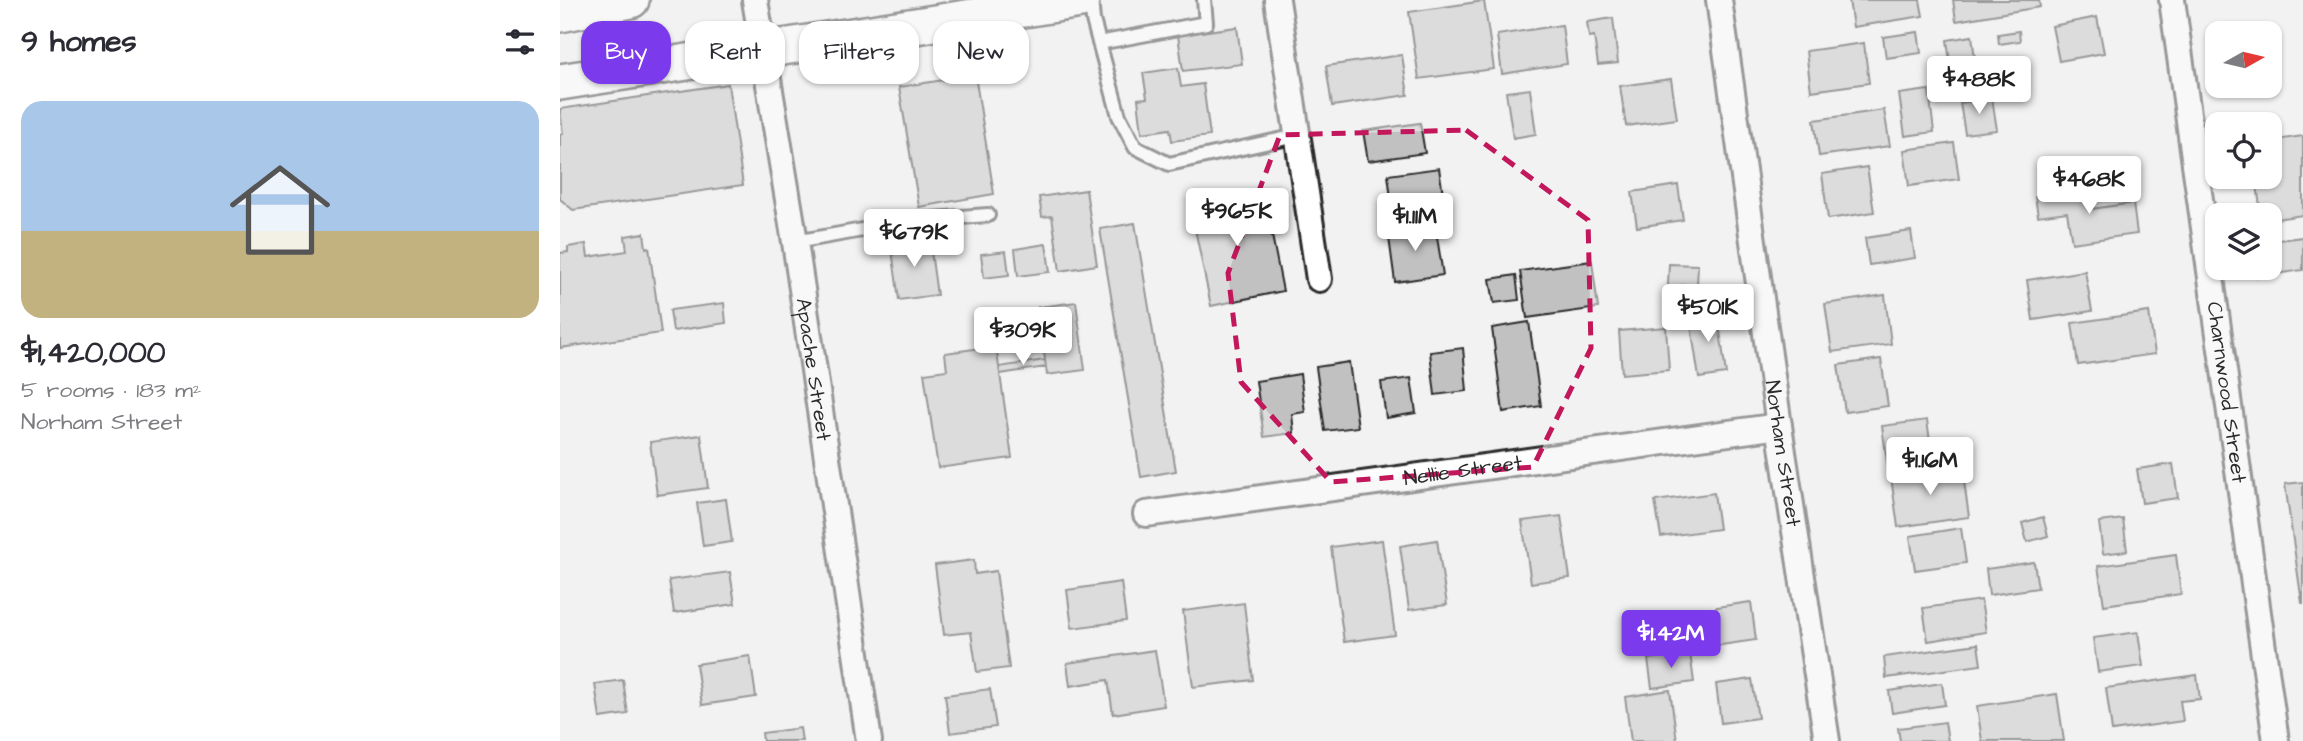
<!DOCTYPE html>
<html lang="en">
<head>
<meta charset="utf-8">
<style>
	body { margin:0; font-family:"Architects Daughter",sans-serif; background:#f2f2f3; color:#2b2b33; height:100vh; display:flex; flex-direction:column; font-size:26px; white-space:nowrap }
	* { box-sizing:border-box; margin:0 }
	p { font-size:23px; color:#7c7c81 }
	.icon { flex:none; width:38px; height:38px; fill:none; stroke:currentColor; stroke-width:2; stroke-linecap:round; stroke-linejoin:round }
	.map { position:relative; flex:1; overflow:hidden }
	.sheet { display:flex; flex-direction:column; background:#fff; width:560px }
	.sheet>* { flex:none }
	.guide { position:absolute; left:21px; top:21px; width:665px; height:63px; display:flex; gap:14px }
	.needle { width:46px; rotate:82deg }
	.tools { position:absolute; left:1645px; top:21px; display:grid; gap:14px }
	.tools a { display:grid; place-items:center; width:77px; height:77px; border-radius:14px; background:#fff; box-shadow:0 2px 5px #0004; font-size:35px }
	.price { position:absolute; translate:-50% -60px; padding:0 16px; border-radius:7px; background:#fff; color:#222; font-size:23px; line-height:46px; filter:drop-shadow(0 2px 4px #0008) }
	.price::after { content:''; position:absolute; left:50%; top:42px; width:21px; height:16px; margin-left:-10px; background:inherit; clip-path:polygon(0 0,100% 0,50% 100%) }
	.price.current { background:#7c3aed; color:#fff }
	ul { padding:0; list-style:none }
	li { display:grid; align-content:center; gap:14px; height:371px; padding:0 21px }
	li span { display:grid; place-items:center; height:217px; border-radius:21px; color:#555 }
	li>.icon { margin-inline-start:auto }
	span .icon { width:126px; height:126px; fill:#fffc; stroke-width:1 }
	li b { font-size:30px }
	h2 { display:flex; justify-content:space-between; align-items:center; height:84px; padding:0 21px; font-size:30px }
	.pill { padding:0 24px; border-radius:21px; background:#fff; box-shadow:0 2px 5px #0004; font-size:24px; line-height:63px }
	.pill.current { background:#7c3aed; color:#fff }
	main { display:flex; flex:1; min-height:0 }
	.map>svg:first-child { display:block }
</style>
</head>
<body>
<main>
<section class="sheet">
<h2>9 homes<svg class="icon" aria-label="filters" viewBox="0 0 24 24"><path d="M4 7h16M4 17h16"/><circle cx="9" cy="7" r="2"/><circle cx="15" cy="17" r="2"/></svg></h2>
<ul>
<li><span style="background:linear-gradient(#a9c7e8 60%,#c2b280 0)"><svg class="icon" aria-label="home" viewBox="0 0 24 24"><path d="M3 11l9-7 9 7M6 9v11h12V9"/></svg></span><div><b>$1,420,000</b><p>5 rooms · 183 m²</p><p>Norham Street</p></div></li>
</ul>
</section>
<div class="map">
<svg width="1743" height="741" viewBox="0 0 1743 741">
	<rect width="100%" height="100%" fill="#f2f2f2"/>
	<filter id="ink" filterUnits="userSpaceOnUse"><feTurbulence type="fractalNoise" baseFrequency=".0143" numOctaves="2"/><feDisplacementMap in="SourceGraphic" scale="14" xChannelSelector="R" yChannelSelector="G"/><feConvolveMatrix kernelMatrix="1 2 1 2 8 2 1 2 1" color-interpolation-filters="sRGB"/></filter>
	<g filter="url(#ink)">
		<path fill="#c1c1c1" stroke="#2b2b2b" stroke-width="2" d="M 1289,0 L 1360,0 L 1363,16 L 1293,27 Z
			M 1393,0 L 1479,0 L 1480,7 L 1396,21 Z
			M 924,1 L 934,69 L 859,79 L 849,12 Z
			M 1537,17 L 1544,53 L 1499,61 L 1492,26 Z
			M 1053,18 L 1058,63 L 1038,65 L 1034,36 L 1029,37 L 1027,22 Z
			M 1002,25 L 1007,64 L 942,74 L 937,35 Z
			M 677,27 L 682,64 L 623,71 L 618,35 Z
			M 1459,31 L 1460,41 L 1439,44 L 1438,34 Z
			M 1358,32 L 1361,53 L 1326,58 L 1323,37 Z
			M 1412,36 L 1417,73 L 1392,77 L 1387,40 Z
			M 1304,43 L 1309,83 L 1251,91 L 1246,51 Z
			M 842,55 L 848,95 L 772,106 L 766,66 Z
			M 618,68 L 621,87 L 643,84 L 650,136 L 612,141 L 610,129 L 582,133 L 578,99 L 587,98 L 583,73 Z
			M 415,75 L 434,194 L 359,207 L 339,87 Z
			M 1111,79 L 1117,119 L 1066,126 L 1060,86 Z
			M 168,84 L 183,185 L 13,210 L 0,199 L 0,134 L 3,134 L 0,109 Z
			M 970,89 L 976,134 L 953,138 L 946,92 Z
			M 1369,90 L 1374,132 L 1345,136 L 1339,94 Z
			M 1432,98 L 1437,130 L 1405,134 L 1400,103 Z
			M 1324,110 L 1330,146 L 1259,156 L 1254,120 Z
			M 860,123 L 865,153 L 808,161 L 803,131 Z
			M 1743,136 L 1743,215 L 1710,220 L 1710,215 L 1701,215 L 1696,177 L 1710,177 L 1710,141 Z
			M 1394,143 L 1399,179 L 1349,186 L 1344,150 Z
			M 1307,167 L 1314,212 L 1268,219 L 1262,174 Z
			M 879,168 L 886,214 L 834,221 L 828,175 Z
			M 1118,185 L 1123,220 L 1077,227 L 1072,192 Z
			M 1528,189 L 1531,209 L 1573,203 L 1577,234 L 1512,243 L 1507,212 L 1478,216 L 1475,197 Z
			M 526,190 L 537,265 L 500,271 L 492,216 L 482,217 L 479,197 Z
			M 703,190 L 723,291 L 651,306 L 630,205 Z
			M 575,223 L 616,471 L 581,477 L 540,229 Z
			M 875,224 L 883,275 L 835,282 L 828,230 Z
			M 1351,231 L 1355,258 L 1309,265 L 1305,238 Z
			M 84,233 L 86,248 L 89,247 L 101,333 L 0,348 L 0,253 L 8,252 L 8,247 L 26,244 L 28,257 L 67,251 L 65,236 Z
			M 369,237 L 377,295 L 339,300 L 331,243 Z
			M 1743,237 L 1743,270 L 1697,277 L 1696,268 L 1710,268 L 1710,241 Z
			M 486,244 L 490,272 L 458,276 L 455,249 Z
			M 446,251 L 449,275 L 424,278 L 421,254 Z
			M 1032,261 L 1038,308 L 967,318 L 960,271 Z
			M 1109,264 L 1138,265 L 1137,285 L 1121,285 L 1120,307 L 1107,306 Z
			M 1525,271 L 1532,311 L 1473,320 L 1467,280 Z
			M 956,275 L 959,300 L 934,303 L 930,279 Z
			M 1325,295 L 1331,344 L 1272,352 L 1265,304 Z
			M 516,302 L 525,370 L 487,375 L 478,307 Z
			M 164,303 L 166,323 L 113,331 L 110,310 Z
			M 1157,310 L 1166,374 L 1139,378 L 1129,313 Z
			M 1589,312 L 1595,354 L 1518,365 L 1512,323 Z
			M 969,322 L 981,406 L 943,412 L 932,328 Z
			M 1106,327 L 1109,370 L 1062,374 L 1059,331 Z
			M 436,346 L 452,458 L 378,468 L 364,373 L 387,370 L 385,353 Z
			M 903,348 L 907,391 L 875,395 L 870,352 Z
			M 1321,359 L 1328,406 L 1285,412 L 1278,365 Z
			M 485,360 L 486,367 L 440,374 L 439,367 Z
			M 789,362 L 798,427 L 765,431 L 756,367 Z
			M 740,374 L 745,412 L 732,414 L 734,433 L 704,437 L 696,381 Z
			M 851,378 L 856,413 L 826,418 L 821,382 Z
			M 1367,420 L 1373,462 L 1328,468 L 1322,426 Z
			M 141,435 L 148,488 L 97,495 L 90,442 Z
			M 1613,464 L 1618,498 L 1582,503 L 1577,469 Z
			M 1402,467 L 1409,517 L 1338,527 L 1331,477 Z
			M 1743,482 L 1743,603 L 1742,603 L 1725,484 Z
			M 1154,493 L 1159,529 L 1101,537 L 1095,501 Z
			M 166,499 L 172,542 L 143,546 L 137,503 Z
			M 1001,516 L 1010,578 L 971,583 L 962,521 Z
			M 1483,517 L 1488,536 L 1467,542 L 1462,523 Z
			M 1563,519 L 1567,551 L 1543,554 L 1539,522 Z
			M 1401,528 L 1406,563 L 1355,570 L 1350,536 Z
			M 822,540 L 835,635 L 784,642 L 771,547 Z
			M 877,540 L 887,605 L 849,610 L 840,546 Z
			M 1616,555 L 1621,594 L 1544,605 L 1538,566 Z
			M 414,560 L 415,574 L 436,571 L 449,668 L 417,672 L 411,632 L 384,635 L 375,565 Z
			M 1474,562 L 1478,588 L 1429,595 L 1426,569 Z
			M 170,572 L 175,604 L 114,613 L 109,580 Z
			M 561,582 L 566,621 L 512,628 L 507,590 Z
			M 1421,600 L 1426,632 L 1368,641 L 1363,608 Z
			M 1191,602 L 1196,640 L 1140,648 L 1137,624 L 1158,621 L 1156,607 Z
			M 684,603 L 693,680 L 633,687 L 623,611 Z
			M 1578,632 L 1583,666 L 1538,672 L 1533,638 Z
			M 1418,644 L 1421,665 L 1326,678 L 1324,657 Z
			M 595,650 L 604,706 L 553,714 L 548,680 L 510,686 L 507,663 Z
			M 1130,653 L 1134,682 L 1092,688 L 1088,659 Z
			M 190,656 L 196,697 L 142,705 L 136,664 Z
			M 1637,675 L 1640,699 L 1620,701 L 1623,721 L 1552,731 L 1546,688 Z
			M 1192,679 L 1198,718 L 1161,723 L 1156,684 Z
			M 63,680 L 68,714 L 40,718 L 35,684 Z
			M 1382,683 L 1385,705 L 1332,713 L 1329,691 Z
			M 430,689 L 436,727 L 390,733 L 385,695 Z
			M 1110,690 L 1117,741 L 1071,741 L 1065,697 Z
			M 1497,694 L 1504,741 L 1422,741 L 1417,706 Z
			M 1385,722 L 1388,741 L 1340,741 L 1338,728 Z
			M 240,728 L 242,741 L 203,741 L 202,733 Z"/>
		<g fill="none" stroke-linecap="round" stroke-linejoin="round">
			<defs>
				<path id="lane" d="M 531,0 L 533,20 L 559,116 L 575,147 L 609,164 L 737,136
					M 539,43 L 646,23 L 644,0
					M 235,242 L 359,220 L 428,215"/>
				<g id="street">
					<path id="s1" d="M 195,0 L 235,242 L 309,741"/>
					<path d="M 717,0 L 759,279"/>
					<path id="s2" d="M 1159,0 L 1219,426 L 1267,741"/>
					<path id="s3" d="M 1612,0 L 1716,741"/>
					<path id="s4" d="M 586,514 L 1219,426"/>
				</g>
				<path id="secondary" d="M 0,14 L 71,0
					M 0,82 L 521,0"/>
			</defs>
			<use href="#lane" stroke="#2b2b2b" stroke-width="18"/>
			<use href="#street" stroke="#2b2b2b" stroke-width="30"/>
			<use href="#secondary" stroke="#2b2b2b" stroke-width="40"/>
			<use href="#lane" stroke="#fff" stroke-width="12"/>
			<use href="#street" stroke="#fff" stroke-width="24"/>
			<use href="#secondary" stroke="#fff" stroke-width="35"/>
		</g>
	</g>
	<path d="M0 0H1743V741H0ZM 906,130 L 1028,220 L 1031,348 L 973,467 L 771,482 L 681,382 L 668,273 L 720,135 Z" fill="#f2f2f2" fill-opacity=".55" fill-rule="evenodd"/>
	<path fill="none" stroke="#c2185b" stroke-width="5" stroke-dasharray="14 9" stroke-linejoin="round" d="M 906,130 L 1028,220 L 1031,348 L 973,467 L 771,482 L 681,382 L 668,273 L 720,135 Z"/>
	<g text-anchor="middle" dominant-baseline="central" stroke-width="7" stroke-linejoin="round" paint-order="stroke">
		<g font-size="21" fill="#2b2b2b" stroke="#fff">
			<text stroke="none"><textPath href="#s1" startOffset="374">Apache Street</textPath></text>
			<text stroke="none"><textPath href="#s3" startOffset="396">Charnwood Street</textPath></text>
			<text stroke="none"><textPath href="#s2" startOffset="458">Norham Street</textPath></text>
			<text stroke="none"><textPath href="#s4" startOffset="320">Nellie Street</textPath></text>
		</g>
	</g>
</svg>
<div class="tools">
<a><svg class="needle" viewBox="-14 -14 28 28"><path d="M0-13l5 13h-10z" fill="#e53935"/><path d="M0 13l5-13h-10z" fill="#7c7c81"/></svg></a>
<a><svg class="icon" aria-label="locate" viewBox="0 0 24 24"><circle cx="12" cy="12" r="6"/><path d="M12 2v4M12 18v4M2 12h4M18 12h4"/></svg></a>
<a><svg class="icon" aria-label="layers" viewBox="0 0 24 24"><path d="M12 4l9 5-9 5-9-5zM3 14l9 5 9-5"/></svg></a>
</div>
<b class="price" style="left:1419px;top:116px">$488K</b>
<b class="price" style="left:1529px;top:216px">$468K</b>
<b class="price" style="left:677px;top:248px">$965K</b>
<b class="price" style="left:855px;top:253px">$1.11M</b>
<b class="price" style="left:354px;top:269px">$679K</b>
<b class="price" style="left:1148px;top:344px">$501K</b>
<b class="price" style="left:463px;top:367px">$309K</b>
<b class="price" style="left:1370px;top:497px">$1.16M</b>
<b class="price current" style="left:1111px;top:670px">$1.42M</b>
<div class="guide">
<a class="pill current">Buy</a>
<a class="pill">Rent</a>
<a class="pill">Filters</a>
<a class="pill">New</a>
</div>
</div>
</main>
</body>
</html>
